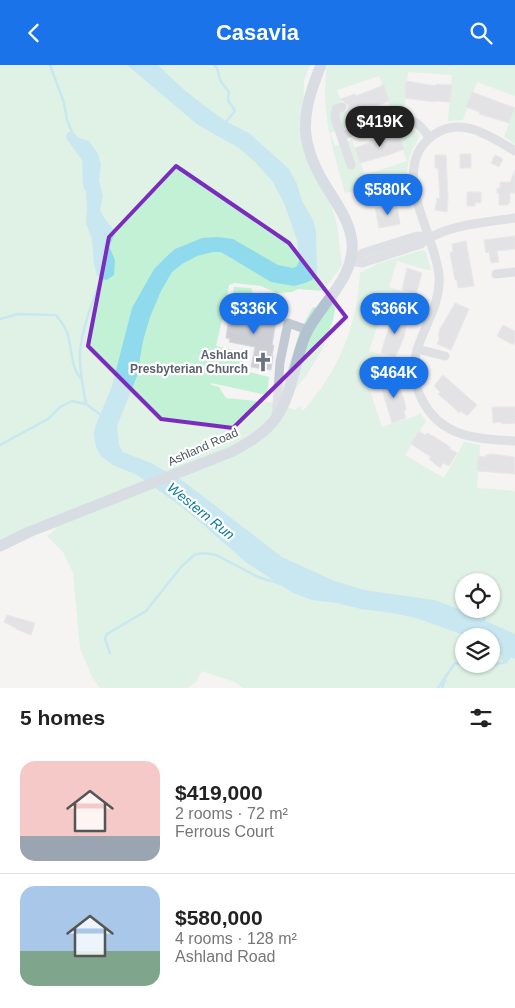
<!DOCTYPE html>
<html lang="en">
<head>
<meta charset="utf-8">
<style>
	body { margin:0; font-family:Helvetica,sans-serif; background:#f2f2f2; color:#222; height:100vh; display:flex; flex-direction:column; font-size:19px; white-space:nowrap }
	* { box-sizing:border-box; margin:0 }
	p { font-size:16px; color:#767676 }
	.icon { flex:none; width:28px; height:28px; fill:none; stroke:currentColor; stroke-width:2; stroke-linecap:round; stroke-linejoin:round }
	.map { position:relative; height:623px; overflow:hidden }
	.panel { display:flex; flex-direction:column; background:#fff; flex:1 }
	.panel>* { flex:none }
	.fabs { position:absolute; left:455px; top:508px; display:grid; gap:10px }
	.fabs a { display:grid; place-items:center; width:45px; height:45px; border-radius:50%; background:#fff; box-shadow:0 1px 4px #0004; font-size:25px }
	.price { position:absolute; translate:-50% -42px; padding:0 11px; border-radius:18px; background:#1a73e8; color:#fff; font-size:16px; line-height:32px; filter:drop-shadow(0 1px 2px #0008) }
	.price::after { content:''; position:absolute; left:50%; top:30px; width:15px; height:11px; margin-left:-8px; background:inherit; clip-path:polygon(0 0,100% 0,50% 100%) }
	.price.active { background:#222; color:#fff }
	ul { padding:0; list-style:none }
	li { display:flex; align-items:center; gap:15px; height:125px; padding:0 20px }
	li+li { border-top:1px solid #e0e0e0 }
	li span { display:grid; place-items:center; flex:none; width:140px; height:100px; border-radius:15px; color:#555 }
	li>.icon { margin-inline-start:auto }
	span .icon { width:60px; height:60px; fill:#fffc; stroke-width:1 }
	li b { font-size:21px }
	h2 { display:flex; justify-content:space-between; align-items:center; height:60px; padding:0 20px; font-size:21px }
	header { display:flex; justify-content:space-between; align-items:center; height:65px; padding:0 20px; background:#1a73e8; color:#fff; font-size:22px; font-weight:800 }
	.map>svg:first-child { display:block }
</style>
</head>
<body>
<header><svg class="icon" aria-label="back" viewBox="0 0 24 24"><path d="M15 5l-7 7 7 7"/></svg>Casavia<svg class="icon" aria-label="search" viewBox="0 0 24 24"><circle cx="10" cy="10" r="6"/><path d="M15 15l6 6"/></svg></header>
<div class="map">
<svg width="515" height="623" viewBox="0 0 515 623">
	<rect width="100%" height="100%" fill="#f5f3f3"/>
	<path fill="#c3f1d5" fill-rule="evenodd" d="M 0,0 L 310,0 L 304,15 L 303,48 L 337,159 L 342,200 L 323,226 L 298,224 L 292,227 L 277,228 L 261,221 L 235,218 L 229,220 L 227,232 L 233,229 L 234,222 L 251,223 C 255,230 254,238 247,244 L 233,242 L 229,255 L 222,255 L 216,281 L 243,287 L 241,305 L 269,312 L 267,330 L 211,318 L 211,320 L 219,322 L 226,333 L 278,338 L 295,345 L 300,341 L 303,346 C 339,306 357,261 360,208 L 377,199 L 422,185 L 426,187 L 431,206 L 397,196 L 389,222 L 430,235 L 421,255 L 383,243 L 369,286 L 407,296 L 406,309 L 368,320 L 382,362 L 416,351 L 420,348 L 426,356 L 405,390 L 444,413 L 464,377 L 480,380 L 477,423 L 515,426 L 515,623 L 243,623 L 235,617 L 202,606 L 196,617 L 187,623 L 100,623 L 92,612 L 80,583 L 73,508 L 63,487 L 47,471 L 56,464 L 49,455 L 0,476 ZM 464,516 L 491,516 L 491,544 L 464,544 ZM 464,571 L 491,571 L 491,599 L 464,599 Z
		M 327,0 L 453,0 L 454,1 L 456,0 L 515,0 L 515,31 L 477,17 L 463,55 L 448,56 L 452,10 L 408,7 L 404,47 L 392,47 L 379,11 L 337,25 L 350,61 L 330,68 L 335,81 L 352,75 L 365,110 L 407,96 L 394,61 L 408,62 L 419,69 C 419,76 415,79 412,85 C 408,94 407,104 407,114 L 345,128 C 333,84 320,47 327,0 Z
		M 515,42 L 515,79 L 504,72 Z
		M 339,222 L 333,255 L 322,285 L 306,311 L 292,328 L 280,331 L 300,265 L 313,242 L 322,245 Z"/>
	<path fill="#90daee" d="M 127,0 L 158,0 L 182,23 L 202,39 L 227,57 L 249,68 L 289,104 L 297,119 L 302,136 L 313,155 L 316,166 L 317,208 L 312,215 L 305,218 L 294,221 L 282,219 L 271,217 L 221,187 L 213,187 L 197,191 L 182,199 L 172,207 L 161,226 L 150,252 L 143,276 L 137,311 L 117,361 L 119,380 L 123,387 L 151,398 L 183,416 L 282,492 L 332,515 L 364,525 L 434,535 L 456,543 L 515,569 L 515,594 L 511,592 L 506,599 L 501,594 L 503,591 L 491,585 L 491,571 L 467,571 L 416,553 L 392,548 L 361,544 L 337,538 L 312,535 L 293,528 L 247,498 L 186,445 L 137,410 L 113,400 L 101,391 L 96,382 L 94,370 L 95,362 L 112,321 L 132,243 L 154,204 L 166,192 L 175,184 L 202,173 L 218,172 L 233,174 L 278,200 L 293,203 L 297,201 L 299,196 L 297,175 L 284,138 L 273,117 L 255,97 L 239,83 L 198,60 Z
		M 72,66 L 79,73 L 89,76 L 98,89 L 101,99 L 99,115 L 103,131 L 100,145 L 105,154 L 115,166 L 114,171 L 109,181 L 115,195 L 114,210 L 107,215 L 101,214 L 97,210 L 94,200 L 92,174 L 86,158 L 87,142 L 86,126 L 83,122 L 82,95 L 66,73 L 67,68 Z"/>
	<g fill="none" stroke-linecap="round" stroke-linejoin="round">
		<path stroke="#90daee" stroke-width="2.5" d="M 50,0 L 64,38 L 67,55 L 72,67
			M 214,0 L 217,3 L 220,15 L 229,27 L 228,35 L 235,46 L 225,58
			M 0,254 L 18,249 L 56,250 C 61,256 66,262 68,270 C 72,285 71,304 82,315
			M 101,350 L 86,339 C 83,322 79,305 80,288 C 82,262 93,236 102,212
			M 0,380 L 48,354 L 60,342 L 72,336 L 85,339
			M 458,524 L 464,533
			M 479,544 L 484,547 L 484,559
			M 110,588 L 105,574 L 107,569 L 146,546 L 181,502 L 194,490 L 203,488 L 216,490 L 258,512 L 281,519
			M 438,623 L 455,598 L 488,601 L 506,597 L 507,595
			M 442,623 L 445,615"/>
	</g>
	<path fill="#cdcfd5" stroke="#d7d9de" d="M 406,16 L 436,21 L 436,19 L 452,20 L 450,37 L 436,36 L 435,37 L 405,33 Z
		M 384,20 L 389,36 L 361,47 L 360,45 L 346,50 L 345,47 L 348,44 L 348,40 L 340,34 L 355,29 L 356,31 Z
		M 472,27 L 515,43 L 509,58 L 479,49 L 480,47 L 466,42 Z
		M 398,68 L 404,84 L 389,90 L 360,98 L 355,83 L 369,78 L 369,76 Z
		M 460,89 L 471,89 L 471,103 L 460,103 Z
		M 435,90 L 446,90 L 448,133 L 447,147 L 435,145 L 437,133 L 440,133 L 438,103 L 435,103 Z
		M 495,90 L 503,94 L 499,102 L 491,98 Z
		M 515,105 L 515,128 L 510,128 L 510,138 L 508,138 L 508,140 L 499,140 L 499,128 L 497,128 L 497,123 L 500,123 L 500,117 L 510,117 Z
		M 399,117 L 402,132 L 401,134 L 393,136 L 392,128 L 382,130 L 381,121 Z
		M 467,127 L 481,127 L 481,138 L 475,137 L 475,141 L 467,141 Z
		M 397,139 L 400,159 L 379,163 L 375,143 Z
		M 515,171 L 515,184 L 497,186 L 499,197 L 491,198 L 489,187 L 486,188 L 484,175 Z
		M 466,176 L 474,221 L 458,223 L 457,215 L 455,215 L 451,194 L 450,187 L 453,187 L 452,179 Z
		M 407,203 L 422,208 L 416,230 L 402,225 Z
		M 455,238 L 469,244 L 451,285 L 437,279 L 440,272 L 438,271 L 440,264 Z
		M 233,244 L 277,250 L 272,280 L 274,280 L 272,291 L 273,291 L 271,305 L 251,302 L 255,282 L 229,277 L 230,274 L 226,273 L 228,258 L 231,258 Z
		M 394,246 L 408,250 L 404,272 L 395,293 L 381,288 Z
		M 503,260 L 515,266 L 515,276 L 513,280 L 497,271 Z
		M 443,310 L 477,340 L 467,351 L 461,346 L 459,348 L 454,343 L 438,329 L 440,327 L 434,321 Z
		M 393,311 L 395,319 L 398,318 L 405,338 L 406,345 L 404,346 L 406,353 L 392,358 L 379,315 Z
		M 492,342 L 515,342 L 515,358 L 502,359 L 501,357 L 493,358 Z
		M 419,366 L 425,370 L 427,368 L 433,371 L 446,379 L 451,383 L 450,384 L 457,388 L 449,401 L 443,398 L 440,403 L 429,394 L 431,392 L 411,379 Z
		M 493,389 L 514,392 L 515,409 L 477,406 L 478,391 L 486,392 L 486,390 Z
		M 7,550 L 35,558 L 31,570 L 16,564 L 16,563 L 4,557 Z"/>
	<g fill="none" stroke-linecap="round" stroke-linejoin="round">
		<path stroke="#c1cad2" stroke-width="9" d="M 342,42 L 336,44 L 335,53 L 351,100
			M 341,71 C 360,65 395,47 413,56 C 421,60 425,67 430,73
			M 515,86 C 491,72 463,51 435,69 C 386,101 435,168 439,210 C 441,238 425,259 417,285 C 407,318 426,356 459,368 C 476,374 497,375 515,376
			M 351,196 L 362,198 L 421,179 C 442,160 487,157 515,153
			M 351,196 L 363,188 L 417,171 L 429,172
			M 496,209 L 515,207
			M 417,284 L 445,291
			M 276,353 L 280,297 L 288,258 L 308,265"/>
		<path stroke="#b3c2d1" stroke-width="11" d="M 0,481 L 29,467 L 231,387 C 248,378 264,369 276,353 C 293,328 294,298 305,271 C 319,239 355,215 352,177 C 350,158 339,142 329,126 C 298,78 300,52 321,0"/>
	</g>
	<path d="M0 0H515V623H0ZM 176,101 L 289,178 L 346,252 L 233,363 L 161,354 L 88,281 L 109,172 Z" fill="#f5f3f3" fill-opacity=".55" fill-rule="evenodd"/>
	<path fill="none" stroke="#7b2cbf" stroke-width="4" stroke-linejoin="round" d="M 176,101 L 289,178 L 346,252 L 233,363 L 161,354 L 88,281 L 109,172 Z"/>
	<defs>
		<symbol id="church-bare" viewBox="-9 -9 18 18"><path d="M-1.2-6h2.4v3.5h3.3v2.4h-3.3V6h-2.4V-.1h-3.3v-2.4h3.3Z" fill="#6b7280" stroke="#fff" stroke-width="2.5" paint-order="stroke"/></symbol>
	</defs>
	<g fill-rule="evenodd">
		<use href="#church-bare" x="249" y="283" width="28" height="28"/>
	</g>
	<g text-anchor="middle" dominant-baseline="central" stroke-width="4.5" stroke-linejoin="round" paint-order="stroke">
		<g font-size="12" font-weight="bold" fill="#5b616d" stroke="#fff" text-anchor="end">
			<text x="248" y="290">Ashland<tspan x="248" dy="14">Presbyterian Church</tspan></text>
		</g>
		<g font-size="12" fill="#4a5661" stroke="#fff">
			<text transform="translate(203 382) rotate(-24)">Ashland Road</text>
		</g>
		<g font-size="14" font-style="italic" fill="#0c7c9b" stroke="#fff">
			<text transform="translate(201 446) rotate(39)">Western Run</text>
		</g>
	</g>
</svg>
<div class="fabs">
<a><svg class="icon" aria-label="locate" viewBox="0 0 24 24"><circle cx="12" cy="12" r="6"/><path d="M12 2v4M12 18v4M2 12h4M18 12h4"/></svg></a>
<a><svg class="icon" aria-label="layers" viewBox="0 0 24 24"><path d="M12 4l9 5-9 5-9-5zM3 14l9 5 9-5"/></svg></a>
</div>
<b class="price active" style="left:380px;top:83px">$419K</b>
<b class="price" style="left:388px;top:151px">$580K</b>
<b class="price" style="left:254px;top:270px">$336K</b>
<b class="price" style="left:395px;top:270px">$366K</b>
<b class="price" style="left:394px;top:334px">$464K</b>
</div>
<section class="panel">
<h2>5 homes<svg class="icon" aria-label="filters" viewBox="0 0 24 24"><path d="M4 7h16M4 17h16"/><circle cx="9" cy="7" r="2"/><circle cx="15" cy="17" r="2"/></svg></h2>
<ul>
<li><span style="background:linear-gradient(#f6c9c9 75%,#9aa5b1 0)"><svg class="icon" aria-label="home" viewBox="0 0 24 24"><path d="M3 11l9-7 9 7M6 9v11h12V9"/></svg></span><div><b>$419,000</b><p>2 rooms · 72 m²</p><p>Ferrous Court</p></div></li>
<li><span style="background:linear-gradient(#a9c7e8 65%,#7fa58c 0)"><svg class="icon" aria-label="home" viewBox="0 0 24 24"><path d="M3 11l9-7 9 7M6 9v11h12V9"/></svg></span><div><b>$580,000</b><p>4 rooms · 128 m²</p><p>Ashland Road</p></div></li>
</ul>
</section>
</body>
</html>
